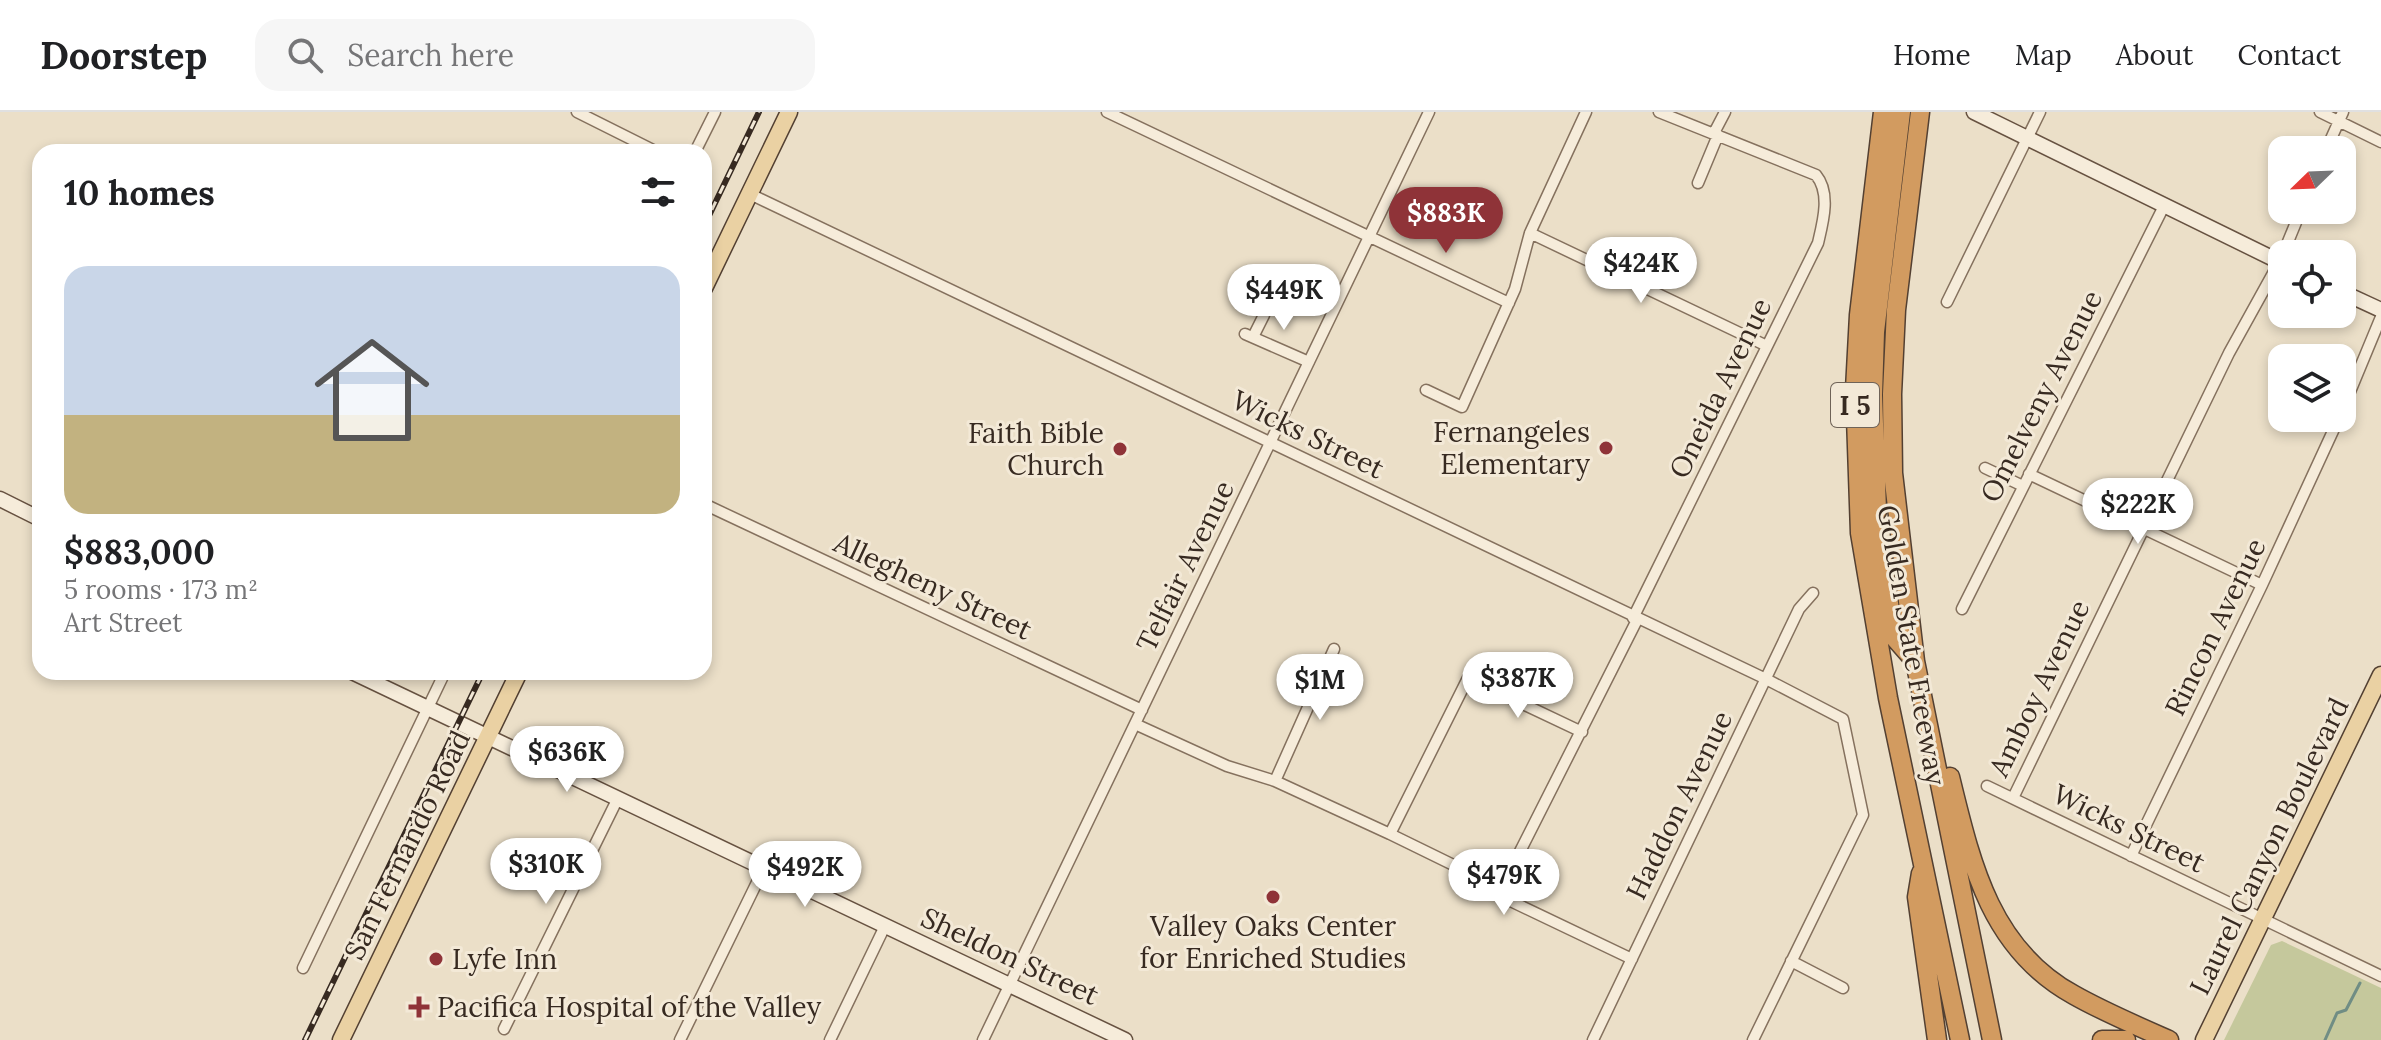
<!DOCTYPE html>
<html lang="en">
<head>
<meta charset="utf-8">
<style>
	body { margin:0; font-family:Lora,serif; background:#f6f6f6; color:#202124; height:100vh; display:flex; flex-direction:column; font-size:30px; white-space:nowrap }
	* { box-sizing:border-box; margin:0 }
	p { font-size:26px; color:#757577 }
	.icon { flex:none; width:44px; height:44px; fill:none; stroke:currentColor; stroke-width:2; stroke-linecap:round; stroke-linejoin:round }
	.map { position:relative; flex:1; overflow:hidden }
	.sheet { position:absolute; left:32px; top:32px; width:680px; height:536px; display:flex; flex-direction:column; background:#fff; border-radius:24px; box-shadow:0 4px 12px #0003 }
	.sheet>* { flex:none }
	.needle { width:52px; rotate:247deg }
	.tools { position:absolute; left:2268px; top:24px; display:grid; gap:16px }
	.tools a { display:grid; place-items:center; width:88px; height:88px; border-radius:16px; background:#fff; box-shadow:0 4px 12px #0003; font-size:40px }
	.price { position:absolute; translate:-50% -68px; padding:0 18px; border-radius:28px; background:#fff; color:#222; font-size:26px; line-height:52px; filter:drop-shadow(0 2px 4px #0008) }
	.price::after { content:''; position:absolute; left:50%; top:48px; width:24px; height:18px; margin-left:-12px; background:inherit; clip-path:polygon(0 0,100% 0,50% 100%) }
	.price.selected { background:#8f3338; color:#fff }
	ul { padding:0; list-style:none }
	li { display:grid; align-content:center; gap:16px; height:424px; padding:0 32px }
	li+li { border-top:2px solid #e0e0e0 }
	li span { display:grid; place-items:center; height:248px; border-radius:24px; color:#555 }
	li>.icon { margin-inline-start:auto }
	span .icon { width:144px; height:144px; fill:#fffc; stroke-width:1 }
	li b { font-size:34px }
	h2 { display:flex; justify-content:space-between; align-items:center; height:96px; padding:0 32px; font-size:34px }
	header { display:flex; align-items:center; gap:48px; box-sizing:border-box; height:112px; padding:0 40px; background:#fff; border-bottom:2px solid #e0e0e0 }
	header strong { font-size:38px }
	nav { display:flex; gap:44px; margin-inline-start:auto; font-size:28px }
	.search { width:560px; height:72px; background:#f6f6f6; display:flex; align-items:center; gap:20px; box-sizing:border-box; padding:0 28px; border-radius:24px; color:#757577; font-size:30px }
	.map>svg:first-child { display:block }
</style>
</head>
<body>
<header>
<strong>Doorstep</strong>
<div class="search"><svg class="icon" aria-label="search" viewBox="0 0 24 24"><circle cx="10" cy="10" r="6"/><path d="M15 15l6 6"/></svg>Search here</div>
<nav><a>Home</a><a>Map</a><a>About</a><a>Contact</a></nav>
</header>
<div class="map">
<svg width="2381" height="928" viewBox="0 0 2381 928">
	<rect width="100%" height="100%" fill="#ebdfc8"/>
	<path fill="#c5c89c" d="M 2282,829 L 2381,876 L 2381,928 L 2224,928 L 2271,833 Z"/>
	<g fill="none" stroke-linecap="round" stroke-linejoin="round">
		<path stroke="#708d84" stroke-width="3" d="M 2325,928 L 2337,901 L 2346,898 L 2360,871"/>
		<defs>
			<path id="street" d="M 577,0 L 657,40
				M 1107,0 L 1509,191
				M 2320,0 L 2381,30
				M 1714,21 L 1725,0
				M 2326,38 L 2343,0
				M 695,40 L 715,0
				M 1698,71 L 1718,23
				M 750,82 L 1766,567 L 1843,607 L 1863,703 L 1753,928
				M 1530,121 L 1767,234
				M 2283,142 L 2301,98
				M 1947,190 L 2040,0
				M 1245,222 L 1309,250
				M 1253,225 L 1264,203
				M 1426,278 L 1462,295 L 1515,177 L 1530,121 L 1586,0
				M 2342,299 L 2381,205
				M 1985,356 L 2023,374
				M 2029,362 L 2262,473
				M 704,392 L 1142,598
				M 1962,497 L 2164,94
				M 1633,506 L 1818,131 C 1823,110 1831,81 1816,63 L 1659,0
				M 1135,612 L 1227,654 L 1275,669 L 1390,722 L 1482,767 L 1498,783 L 1632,847
				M 1275,669 L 1334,537
				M 1987,674 L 2381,864
				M 2013,686 L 2229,241 L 2281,147
				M 1390,722 L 1468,566 L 1582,620
				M 2131,744 L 2262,473 L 2339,306
				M 1498,783 L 1637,508
				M 1791,849 L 1843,876
				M 303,856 L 445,560
				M 504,917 L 618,686
				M 680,928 L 764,756
				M 830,928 L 885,814
				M 983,928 L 1429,0
				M 1593,928 L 1799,497 L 1813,481"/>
			<path id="secondary" d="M 1974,0 L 2282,151
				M 2342,180 L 2381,198
				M 0,387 L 40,407
				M 352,560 L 1125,928"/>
			<path id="primary" d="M 704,176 L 789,0
				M 341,928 L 519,560
				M 2204,928 L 2381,563"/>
			<path id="highway" d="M 1883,0 L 1859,203 L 1855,277 L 1860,421 L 1888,586 L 1960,928
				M 1920,0 L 1896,198 L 1892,282 L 1893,361 L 1915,549 L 1992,928
				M 1870,387 L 1876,449
				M 1877,399 L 1873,283 L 1875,220 L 1901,0
				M 1881,437 L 1894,525 L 1915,549
				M 1950,665 C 1971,751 1990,837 2074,883 C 2104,900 2137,914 2169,928
				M 1921,761 L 1917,785 L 1937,928
				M 2102,928 L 2126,928"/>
		</defs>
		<use href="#street" stroke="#85715e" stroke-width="13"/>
		<use href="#secondary" stroke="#675241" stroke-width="17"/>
		<use href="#primary" stroke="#534032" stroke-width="19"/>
		<use href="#highway" stroke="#534032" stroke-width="21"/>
		<use href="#street" stroke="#f6ecda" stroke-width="10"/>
		<use href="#secondary" stroke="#f6ecda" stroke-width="14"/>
		<use href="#primary" stroke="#ead1a3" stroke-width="16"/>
		<use href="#highway" stroke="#d29b60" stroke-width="18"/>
		<defs>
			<path id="rail" d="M 704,114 L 759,0
				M 305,928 L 483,560"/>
		</defs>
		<use href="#rail" stroke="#372a21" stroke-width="6"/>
		<use href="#rail" stroke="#f3e9d7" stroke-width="3" stroke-dasharray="9" stroke-linecap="butt"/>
	</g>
	<g fill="#8f3338" stroke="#f3e9d7" stroke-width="3">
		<circle cx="1606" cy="336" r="8"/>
		<circle cx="1120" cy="337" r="8"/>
		<circle cx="1273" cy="785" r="8"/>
		<circle cx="436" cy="847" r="8"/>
		<path d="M415 883h8v8h8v8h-8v8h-8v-8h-8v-8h8z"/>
	</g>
	<g text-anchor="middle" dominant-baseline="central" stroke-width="6" stroke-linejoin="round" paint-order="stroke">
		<rect fill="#f3e9d7" stroke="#6f6358" stroke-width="2" x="1831" y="271" width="48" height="44" rx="6"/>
		<g font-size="26" font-weight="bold" fill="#372a21">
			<text x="1855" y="293">I 5</text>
		</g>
		<g font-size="28" fill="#372a21" stroke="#f3e9d7">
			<text transform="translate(1720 276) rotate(-64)">Oneida Avenue</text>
			<text transform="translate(2041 284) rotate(-63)">Omelveny Avenue</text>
			<text transform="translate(1308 322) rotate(26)">Wicks Street</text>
			<text transform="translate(1185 454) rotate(-64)">Telfair Avenue</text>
			<text transform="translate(933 474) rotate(25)">Allegheny Street</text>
			<text transform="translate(2215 515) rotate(-64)">Rincon Avenue</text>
			<text transform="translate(1912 533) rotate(80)">Golden State Freeway</text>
			<text transform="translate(2039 576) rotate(-64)">Amboy Avenue</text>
			<text transform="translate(1679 693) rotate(-64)">Haddon Avenue</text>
			<text transform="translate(2129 716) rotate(26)">Wicks Street</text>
			<text transform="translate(407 733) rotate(-64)">San Fernando Road</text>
			<text transform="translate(2269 734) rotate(-64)">Laurel Canyon Boulevard</text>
			<text transform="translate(1010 844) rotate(25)">Sheldon Street</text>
		</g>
		<g font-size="28" fill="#372a21" stroke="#f3e9d7" text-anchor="end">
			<text x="1590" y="320">Fernangeles<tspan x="1590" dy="32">Elementary</tspan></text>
			<text x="1104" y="321">Faith Bible<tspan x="1104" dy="32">Church</tspan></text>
			<text x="1273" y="814" text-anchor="middle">Valley Oaks Center<tspan x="1273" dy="32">for Enriched Studies</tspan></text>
			<text x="452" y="847" text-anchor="start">Lyfe Inn</text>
			<text x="437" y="895" text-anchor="start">Pacifica Hospital of the Valley</text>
		</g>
	</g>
</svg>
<div class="tools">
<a><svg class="needle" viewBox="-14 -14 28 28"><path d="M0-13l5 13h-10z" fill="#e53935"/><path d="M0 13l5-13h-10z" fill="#757577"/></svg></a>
<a><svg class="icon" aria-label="locate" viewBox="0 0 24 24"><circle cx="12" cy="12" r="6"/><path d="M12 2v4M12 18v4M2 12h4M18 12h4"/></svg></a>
<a><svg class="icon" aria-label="layers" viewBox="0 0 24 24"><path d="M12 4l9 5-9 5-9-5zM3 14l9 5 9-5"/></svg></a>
</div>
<b class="price selected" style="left:1446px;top:143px">$883K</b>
<b class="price" style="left:1641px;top:193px">$424K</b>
<b class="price" style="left:1284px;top:220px">$449K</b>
<b class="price" style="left:2138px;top:434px">$222K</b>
<b class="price" style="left:1518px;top:608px">$387K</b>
<b class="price" style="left:1320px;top:610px">$1M</b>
<b class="price" style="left:567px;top:682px">$636K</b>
<b class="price" style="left:546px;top:794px">$310K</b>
<b class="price" style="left:805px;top:797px">$492K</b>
<b class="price" style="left:1504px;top:805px">$479K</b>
<section class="sheet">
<h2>10 homes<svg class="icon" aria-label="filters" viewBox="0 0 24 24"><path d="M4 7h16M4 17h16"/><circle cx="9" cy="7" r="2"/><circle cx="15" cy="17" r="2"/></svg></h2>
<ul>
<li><span style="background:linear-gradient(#c9d6e8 60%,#c2b280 0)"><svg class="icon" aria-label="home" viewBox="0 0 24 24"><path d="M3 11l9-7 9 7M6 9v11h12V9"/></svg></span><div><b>$883,000</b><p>5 rooms · 173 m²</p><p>Art Street</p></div></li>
</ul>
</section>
</div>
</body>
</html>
